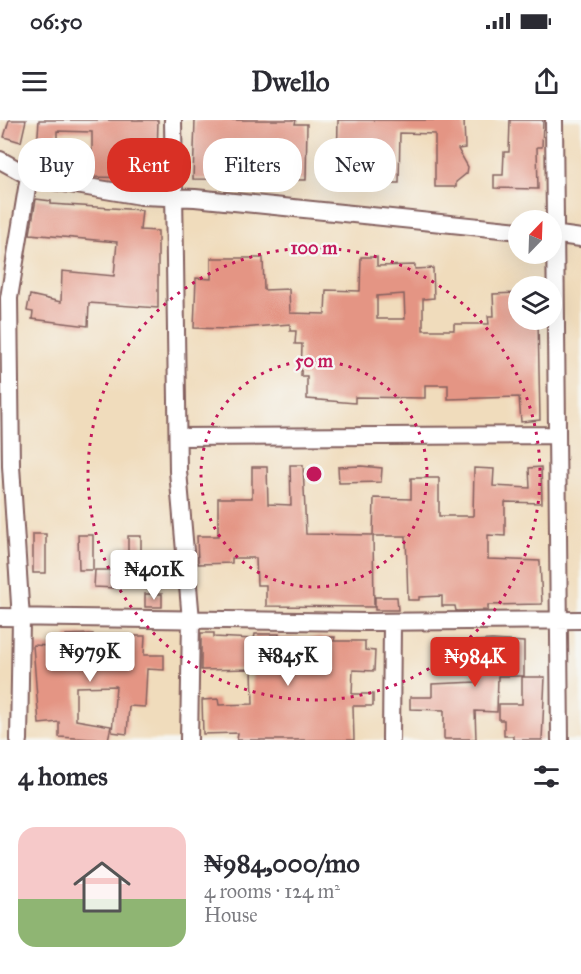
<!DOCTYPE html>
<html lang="en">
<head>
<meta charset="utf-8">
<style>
	body { margin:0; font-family:"IM FELL Great Primer",serif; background:#f7f7f7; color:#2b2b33; height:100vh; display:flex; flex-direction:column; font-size:22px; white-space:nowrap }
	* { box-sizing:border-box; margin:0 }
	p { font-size:20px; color:#7c7c81 }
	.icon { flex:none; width:33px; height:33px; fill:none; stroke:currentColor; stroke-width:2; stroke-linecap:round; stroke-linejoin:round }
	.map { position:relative; height:620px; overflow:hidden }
	.sheet { display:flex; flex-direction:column; background:#fff; flex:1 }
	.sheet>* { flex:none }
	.banner { position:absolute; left:18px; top:18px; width:546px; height:54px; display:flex; gap:12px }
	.needle { width:39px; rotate:23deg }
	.controls { position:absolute; left:508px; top:90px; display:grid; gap:12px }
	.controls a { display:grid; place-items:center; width:54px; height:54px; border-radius:50%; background:#fff; box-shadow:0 6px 24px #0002; font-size:30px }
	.price { position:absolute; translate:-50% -51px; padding:0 14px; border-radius:6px; background:#fff; color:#222; font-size:20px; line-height:39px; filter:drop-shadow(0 2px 3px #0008) }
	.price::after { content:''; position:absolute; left:50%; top:36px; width:18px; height:14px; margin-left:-9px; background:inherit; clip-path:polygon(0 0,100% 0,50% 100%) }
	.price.selected { background:#d93025; color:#fff }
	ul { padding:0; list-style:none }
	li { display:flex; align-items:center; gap:18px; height:150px; padding:0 18px }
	li span { display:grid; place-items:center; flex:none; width:168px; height:120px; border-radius:18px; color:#555 }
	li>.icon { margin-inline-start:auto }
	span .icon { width:72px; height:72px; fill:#fffc; stroke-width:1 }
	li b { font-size:26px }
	h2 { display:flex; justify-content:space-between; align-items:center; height:72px; padding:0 18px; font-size:26px }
	.chip { padding:0 21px; border-radius:24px; background:#fff; box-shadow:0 6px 24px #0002; font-size:21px; line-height:54px }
	.chip.selected { background:#d93025; color:#fff }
	.status { display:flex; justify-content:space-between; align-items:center; height:42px; padding:0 30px; background:#fff; direction:ltr }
	.status svg { height:16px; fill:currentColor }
	header { display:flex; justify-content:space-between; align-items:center; height:78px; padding:0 18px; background:#fff; font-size:27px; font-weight:800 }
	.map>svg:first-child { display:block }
</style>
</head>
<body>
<div class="status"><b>06:50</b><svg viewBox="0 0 49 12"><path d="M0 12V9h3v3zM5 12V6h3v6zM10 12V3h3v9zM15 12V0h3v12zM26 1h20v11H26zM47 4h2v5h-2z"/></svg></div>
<header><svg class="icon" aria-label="menu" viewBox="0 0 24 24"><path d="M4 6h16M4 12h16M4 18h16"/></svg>Dwello<svg class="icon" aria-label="share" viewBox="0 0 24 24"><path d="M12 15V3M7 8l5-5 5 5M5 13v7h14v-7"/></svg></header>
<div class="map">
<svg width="581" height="620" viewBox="0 0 581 620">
	<rect width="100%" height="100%" fill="#f6f6f2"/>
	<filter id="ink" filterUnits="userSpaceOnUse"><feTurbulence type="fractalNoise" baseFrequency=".0167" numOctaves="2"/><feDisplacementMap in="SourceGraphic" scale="12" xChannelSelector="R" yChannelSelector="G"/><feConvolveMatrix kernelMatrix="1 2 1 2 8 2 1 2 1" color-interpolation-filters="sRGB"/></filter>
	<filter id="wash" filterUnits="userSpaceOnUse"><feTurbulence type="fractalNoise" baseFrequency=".008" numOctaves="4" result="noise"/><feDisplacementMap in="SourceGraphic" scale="24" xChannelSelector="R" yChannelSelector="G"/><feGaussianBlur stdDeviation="1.35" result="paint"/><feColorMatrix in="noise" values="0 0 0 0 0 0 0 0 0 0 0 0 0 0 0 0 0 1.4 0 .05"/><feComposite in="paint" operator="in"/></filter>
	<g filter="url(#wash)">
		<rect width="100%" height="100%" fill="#f0dcbc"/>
		<g id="blocks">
			<path fill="#e49584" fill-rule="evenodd" d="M 9,0 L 26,0 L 21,22 L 4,17 Z
				M 39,0 L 158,0 L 157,36 L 142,37 L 142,58 L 89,57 L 60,52 L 60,43 L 92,43 L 92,12 L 57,11 L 57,48 L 39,45 L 36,42 Z
				M 195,0 L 296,0 L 295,4 L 307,4 L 306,60 L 193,59 Z
				M 338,0 L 464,0 L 465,28 L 458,29 L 468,47 L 467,53 L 456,62 L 456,67 L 435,67 L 435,14 L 400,13 L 399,63 L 348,63 L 349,51 L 337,51 Z
				M 510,0 L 543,0 L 542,27 L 537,27 L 538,69 L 494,68 L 494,55 L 503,55 L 504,32 L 509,32 Z
				M 36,79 L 51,81 L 51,84 L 142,90 L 140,110 L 158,111 L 158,188 L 89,183 L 88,206 L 32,199 L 33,192 L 27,191 L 30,175 L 61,182 L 62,151 L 114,156 L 117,122 L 30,114 Z
				M 361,137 L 377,137 L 377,146 L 415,145 L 415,149 L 433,148 L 434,178 L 423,179 L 423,210 L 454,210 L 454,204 L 489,204 L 488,196 L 494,196 L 493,174 L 519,173 L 519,200 L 538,200 L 540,300 L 521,302 L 519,277 L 448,279 L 448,265 L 425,265 L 425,278 L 355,277 L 355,283 L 307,279 L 307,256 L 301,256 L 302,224 L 295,224 L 296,211 L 290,211 L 290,204 L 229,209 L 194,208 L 196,158 L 211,159 L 211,138 L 263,138 L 264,170 L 289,169 L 290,193 L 325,194 L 326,170 L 360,171 ZM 404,174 L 405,199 L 377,199 L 377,176 Z
				M 290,345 L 303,345 L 306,414 L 373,415 L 374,487 L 266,486 L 266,465 L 257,465 L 256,438 L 232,438 L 232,443 L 198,444 L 197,416 L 218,416 L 218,378 L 252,378 L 252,347 L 267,347 L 268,384 L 291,385 Z
				M 361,346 L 382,348 L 381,362 L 339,363 L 338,347 Z
				M 541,347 L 542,383 L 505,382 L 505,416 L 488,415 L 488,439 L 540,441 L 542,484 L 488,485 L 488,490 L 456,491 L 455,486 L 442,486 L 442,476 L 419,477 L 419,480 L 408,480 L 406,416 L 373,416 L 374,378 L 411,379 L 411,358 L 439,358 L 439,396 L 473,396 L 474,348 L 494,349 L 493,366 L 530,368 L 529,348 Z
				M 33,414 L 46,414 L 46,453 L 33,453 Z
				M 78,415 L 93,415 L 93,450 L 79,450 Z
				M 128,416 L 141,416 L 141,451 L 128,451 Z
				M 95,450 L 117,450 L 116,468 L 94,467 Z
				M 145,474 L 162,474 L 162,487 L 145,487 Z
				M 375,477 L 397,477 L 398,490 L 375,490 Z
				M 201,513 L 214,513 L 214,517 L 254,519 L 255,514 L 279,514 L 279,518 L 335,517 L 334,521 L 365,521 L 365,530 L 375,531 L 374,551 L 353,550 L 352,574 L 373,574 L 373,586 L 353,586 L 354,620 L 237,620 L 238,613 L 203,614 L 202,580 L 218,579 L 219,585 L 253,584 L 252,549 L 201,550 Z
				M 93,514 L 94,535 L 130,535 L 131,516 L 145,516 L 144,535 L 164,535 L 164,550 L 147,549 L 145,587 L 129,586 L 127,614 L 112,612 L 116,566 L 76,567 L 76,600 L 111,606 L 108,620 L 59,617 L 59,602 L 39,604 L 33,525 L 67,527 L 66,515 Z
				M 492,520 L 524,522 L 524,556 L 498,556 L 497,592 L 475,591 L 476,619 L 444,619 L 444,590 L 410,589 L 410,577 L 432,577 L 432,564 L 477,562 L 475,521 Z
				M 522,557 L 545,557 L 542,620 L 513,620 L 513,616 L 504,616 L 504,600 L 499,600 L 499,584 L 522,584 Z"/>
		</g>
	</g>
	<g filter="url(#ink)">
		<use href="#blocks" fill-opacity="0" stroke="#84615e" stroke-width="1.5"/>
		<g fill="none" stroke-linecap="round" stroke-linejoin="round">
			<defs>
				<path id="minor" d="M 173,0 L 178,351 L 191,500 L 189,620
					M 554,0 L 560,620
					M 0,40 L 29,56 L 58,62 L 141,76 L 195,78 L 519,111
					M 552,114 L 581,118
					M 178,317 L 556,315
					M 0,497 L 366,502 L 581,500
					M 19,620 L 21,499 L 11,346 L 9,178 L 29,56
					M 391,620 L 392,502"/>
			</defs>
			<use href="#minor" stroke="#84615e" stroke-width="20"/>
			<use href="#minor" stroke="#fff" stroke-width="16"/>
		</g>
	</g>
	<g fill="none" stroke="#c2185b" stroke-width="3" stroke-dasharray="3 6">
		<circle cx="314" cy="354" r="113"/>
		<circle cx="314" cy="354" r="226"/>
	</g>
	<circle cx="314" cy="354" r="9" fill="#c2185b" stroke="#f6f6f2" stroke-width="3"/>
	<g font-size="18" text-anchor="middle" font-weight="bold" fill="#c2185b" stroke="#f6f6f2" stroke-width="5" stroke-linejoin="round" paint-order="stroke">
		<text x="314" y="134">100 m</text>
		<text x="314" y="247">50 m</text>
	</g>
</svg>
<div class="controls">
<a><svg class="needle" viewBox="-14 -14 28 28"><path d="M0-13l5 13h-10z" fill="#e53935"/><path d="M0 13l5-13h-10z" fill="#7c7c81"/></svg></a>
<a><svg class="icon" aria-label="layers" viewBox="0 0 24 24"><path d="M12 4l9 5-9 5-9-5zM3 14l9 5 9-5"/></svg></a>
</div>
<b class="price" style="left:154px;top:481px">₦401K</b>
<b class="price" style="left:90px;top:563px">₦979K</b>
<b class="price" style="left:288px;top:567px">₦845K</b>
<b class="price selected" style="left:475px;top:568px">₦984K</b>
<div class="banner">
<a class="chip">Buy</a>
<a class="chip selected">Rent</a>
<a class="chip">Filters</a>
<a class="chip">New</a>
</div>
</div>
<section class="sheet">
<h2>4 homes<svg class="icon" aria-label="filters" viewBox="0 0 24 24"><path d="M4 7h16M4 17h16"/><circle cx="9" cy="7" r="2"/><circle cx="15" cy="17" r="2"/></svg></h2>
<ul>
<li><span style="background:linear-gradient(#f6c9c9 60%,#8fb573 0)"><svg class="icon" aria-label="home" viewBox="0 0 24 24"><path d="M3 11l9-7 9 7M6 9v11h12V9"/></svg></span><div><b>₦984,000/mo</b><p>4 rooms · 124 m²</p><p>House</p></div></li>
</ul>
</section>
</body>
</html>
